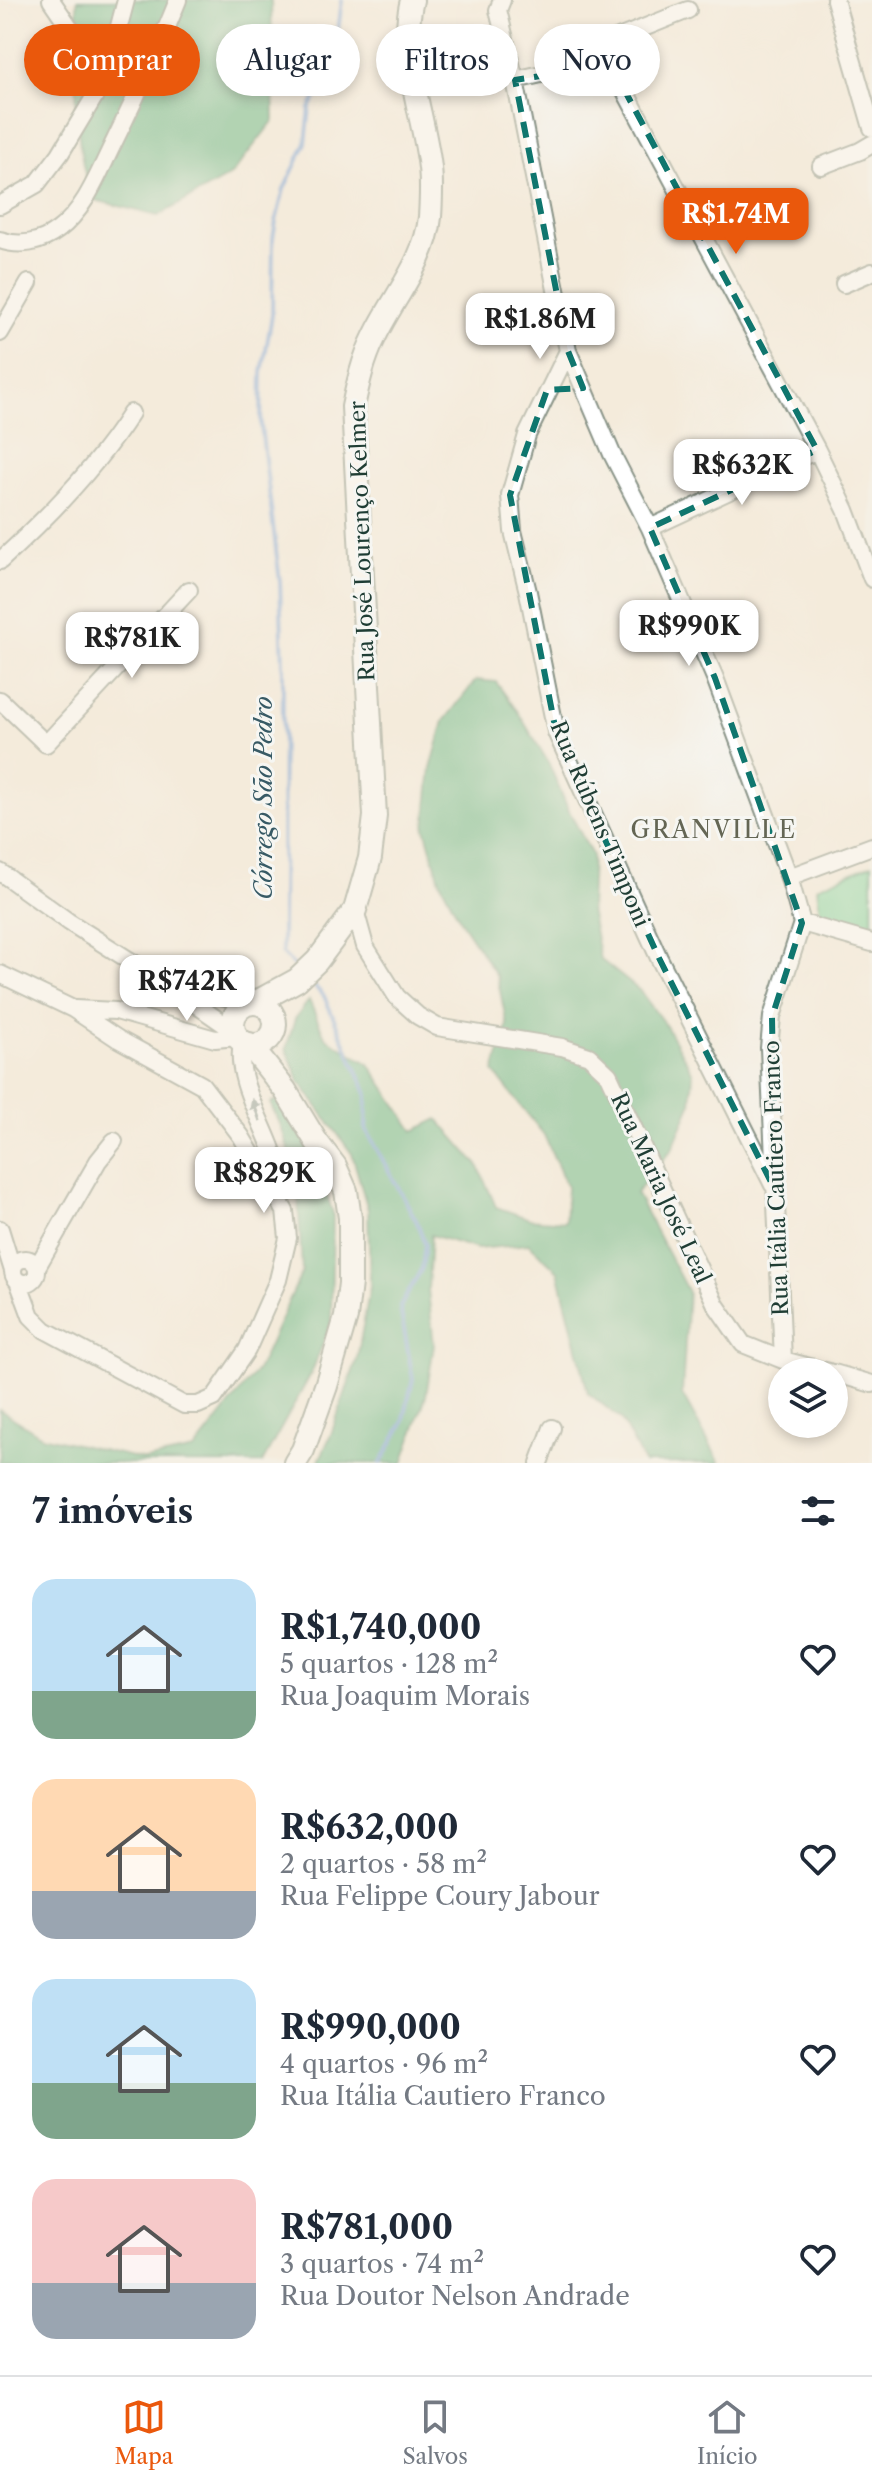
<!DOCTYPE html>
<html lang="pt">
<head>
<meta charset="utf-8">
<style>
	body { margin:0; font-family:"Libre Caslon Text",serif; background:#f2f2f3; color:#1f2937; height:100vh; display:flex; flex-direction:column; font-size:30px; white-space:nowrap }
	* { box-sizing:border-box; margin:0 }
	p { font-size:26px; color:#747a83 }
	.icon { flex:none; width:44px; height:44px; fill:none; stroke:currentColor; stroke-width:2; stroke-linecap:round; stroke-linejoin:round }
	.map { position:relative; height:1463px; overflow:hidden }
	.sheet { display:flex; flex-direction:column; background:#fff; flex:1 }
	.sheet>* { flex:none }
	.hud { position:absolute; left:24px; top:24px; width:824px; height:72px; display:flex; gap:16px }
	.controls { position:absolute; left:768px; top:1358px; display:grid; gap:16px }
	.controls a { display:grid; place-items:center; width:80px; height:80px; border-radius:50%; background:#fff; box-shadow:0 4px 12px #0003; font-size:40px }
	.price { position:absolute; translate:-50% -68px; padding:0 18px; border-radius:16px; background:#fff; color:#222; font-size:26px; line-height:52px; filter:drop-shadow(0 2px 4px #0008) }
	.price::after { content:''; position:absolute; left:50%; top:48px; width:24px; height:18px; margin-left:-12px; background:inherit; clip-path:polygon(0 0,100% 0,50% 100%) }
	.price.on { background:#ea580c; color:#fff }
	ul { padding:0; list-style:none }
	li { display:flex; align-items:center; gap:24px; height:200px; padding:0 32px }
	li span { display:grid; place-items:center; flex:none; width:224px; height:160px; border-radius:24px; color:#555 }
	li>.icon { margin-inline-start:auto }
	span .icon { width:96px; height:96px; fill:#fffc; stroke-width:1 }
	li b { font-size:34px }
	h2 { display:flex; justify-content:space-between; align-items:center; height:96px; padding:0 32px; font-size:34px }
	.tag { padding:0 28px; border-radius:36px; background:#fff; box-shadow:0 4px 12px #0003; font-size:28px; line-height:72px }
	.tag.on { background:#ea580c; color:#fff }
	.menu { display:flex; justify-content:space-around; align-items:center; height:112px; border-top:2px solid #e0e1e3; background:#fff; font-size:22px; color:#747a83 }
	.menu a { display:grid; justify-items:center; gap:4px }
	.menu .on { color:#ea580c }
	.map>svg:first-child { display:block }
</style>
</head>
<body>
<div class="map">
<svg width="872" height="1463" viewBox="0 0 872 1463">
	<rect width="100%" height="100%" fill="#f6f6f2"/>
	<filter id="ink" filterUnits="userSpaceOnUse"><feTurbulence type="fractalNoise" baseFrequency=".0125" numOctaves="2"/><feDisplacementMap in="SourceGraphic" scale="16" xChannelSelector="R" yChannelSelector="G"/><feConvolveMatrix kernelMatrix="1 2 1 2 8 2 1 2 1" color-interpolation-filters="sRGB"/></filter>
	<filter id="wash" filterUnits="userSpaceOnUse"><feTurbulence type="fractalNoise" baseFrequency=".006" numOctaves="4" result="noise"/><feDisplacementMap in="SourceGraphic" scale="32" xChannelSelector="R" yChannelSelector="G"/><feGaussianBlur stdDeviation="1.8" result="paint"/><feColorMatrix in="noise" values="0 0 0 0 0 0 0 0 0 0 0 0 0 0 0 0 0 1.4 0 .05"/><feComposite in="paint" operator="in"/></filter>
	<g filter="url(#wash)">
		<rect width="100%" height="100%" fill="#f4ebdb"/>
		<path fill="#79d39a" stroke="#4c8867" stroke-width="2" d="M 872,864 L 872,925 L 820,915 L 817,887 Z"/>
		<path fill="#62b582" stroke="#40795b" stroke-width="2" d="M 77,0 L 271,0 L 274,120 L 231,175 L 158,216 L 94,200 C 70,148 77,58 77,0 Z
			M 476,680 L 496,682 L 518,712 L 548,762 L 568,809 L 592,855 L 590,910 L 600,959 L 640,991 L 666,1026 L 693,1073 L 691,1105 L 672,1149 L 636,1193 L 688,1292 L 682,1394 L 720,1463 L 644,1463 L 621,1419 L 588,1393 L 558,1271 L 529,1244 L 477,1249 L 431,1235 L 428,1290 L 434,1345 L 426,1396 L 403,1463 L 318,1463 L 330,1437 L 357,1359 L 370,1287 L 368,1210 L 352,1154 L 299,1081 L 286,1049 L 295,1019 L 309,1000 L 325,1037 L 369,1064 L 414,1131 L 438,1119 L 478,1165 L 496,1207 L 530,1219 L 565,1222 L 567,1187 L 544,1135 L 494,1072 L 507,1025 L 497,976 L 463,925 L 440,881 L 425,828 L 431,768 L 444,721 Z
			M 282,1099 L 309,1145 L 333,1213 L 331,1323 L 311,1374 L 262,1463 L 0,1463 L 0,1410 L 42,1436 L 145,1460 L 194,1450 L 258,1369 L 302,1272 L 297,1175 L 280,1124 L 270,1103 Z"/>
		<g fill="none" stroke-linecap="round" stroke-linejoin="round">
			<path stroke="#6e9dd7" stroke-width="4" d="M 297,969 L 282,953 L 283,664 L 280,582 L 261,426 L 262,373 L 272,315 L 273,238 L 276,221 L 284,189 L 306,143 L 310,108 L 324,84 L 336,47 L 342,0
				M 309,981 L 324,996 L 367,1093 L 366,1129 L 417,1222 L 425,1244 L 422,1268 L 400,1307 L 413,1379 L 403,1423 L 381,1463"/>
		</g>
	</g>
	<g filter="url(#ink)">
		<g fill="none" stroke-linecap="round" stroke-linejoin="round">
			<defs>
				<path id="minor" d="M 51,0 L 105,79
					M 502,0 L 498,10 L 515,80 L 568,351 L 612,454 L 650,528 L 715,678 L 789,877 L 802,923 L 772,1017 L 769,1048 L 783,1360
					M 835,0 L 872,128
					M 611,65 L 616,39 L 688,10
					M 515,80 L 585,64 L 611,65 L 817,450 L 846,510 L 872,579
					M 821,166 L 860,151 L 872,144
					M 0,205 L 37,184 L 60,154 L 105,79 L 126,0
					M 0,240 C 20,247 41,243 58,230 C 86,209 99,172 114,142 C 137,95 159,48 178,0
					M 844,284 L 872,272
					M 0,333 L 29,283
					M 568,351 L 527,435 L 510,495 L 513,531 L 528,592 L 556,732 L 659,958 L 773,1185
					M 650,528 L 817,450
					M 0,561 C 47,518 97,467 131,413
					M 0,700 L 46,744 L 189,590
					M 0,872 L 69,922 L 162,981 L 234,1031
					M 789,877 L 872,846
					M 355,910 L 365,946 L 397,997 L 418,1016 L 437,1027 L 562,1047 L 589,1056 L 609,1075 L 716,1305 L 743,1344 L 783,1360 L 829,1372
					M 802,923 L 872,943
					M 0,974 L 73,1009 L 118,1039 L 202,1085 L 241,1136 L 285,1211 L 288,1238 L 278,1280 L 247,1350 L 214,1398 L 198,1405 L 184,1405 L 45,1330 L 31,1316 L 18,1281
					M 175,985 L 251,1003
					M 75,1009 L 116,1011 L 215,1039 L 237,1037
					M 242,1042 C 234,1080 265,1124 276,1161 C 279,1173 280,1186 282,1198
					M 0,1229 L 13,1271
					M13 1271a12 12 0 1 1 24 0a12 12 0 1 1-24 0Z
					M 37,1267 L 98,1161 L 114,1141
					M 834,1373 L 872,1384
					M 539,1463 L 552,1428"/>
				<path id="secondary" d="M 255,1003 L 297,980 L 317,961 L 355,910 L 370,858 L 375,816 L 353,407 C 358,383 363,360 374,338 C 392,299 426,261 430,217 C 431,201 432,184 430,168 C 424,114 398,55 412,0
					M233 1024a21 21 0 1 1 42 0a21 21 0 1 1-42 0Z
					M 249,1044 L 285,1090 L 316,1141 L 335,1166 L 346,1191 L 350,1218 L 350,1283 L 346,1317 L 326,1386 L 303,1450 L 295,1463"/>
			</defs>
			<use href="#minor" stroke="#8a9488" stroke-width="20"/>
			<use href="#secondary" stroke="#8a9488" stroke-width="26"/>
			<use href="#minor" stroke="#fff" stroke-width="16"/>
			<use href="#secondary" stroke="#fff" stroke-width="22"/>
		</g>
		<defs><path id="oneway-solid" d="M-6-.8H1V-3.2L6.5 0L1 3.2V.8H-6Z" transform="scale(2)"/></defs>
		<use fill="#8f9e9a" href="#oneway-solid" transform="translate(256 1110) rotate(-110)"/>
	</g>
	<path d="M0 0H872V1463H0ZM 611,65 L 817,450 L 650,528 L 715,678 L 802,923 L 772,1017 L 775,1190 L 659,958 L 556,732 L 510,495 L 547,390 L 583,388 L 568,351 L 515,80 Z" fill="#f4ebdb" fill-opacity=".55" fill-rule="evenodd"/>
	<path fill="none" stroke="#0f766e" stroke-width="6" stroke-dasharray="16 10" stroke-linejoin="round" d="M 611,65 L 817,450 L 650,528 L 715,678 L 802,923 L 772,1017 L 775,1190 L 659,958 L 556,732 L 510,495 L 547,390 L 583,388 L 568,351 L 515,80 Z"/>
	<g text-anchor="middle" dominant-baseline="central" stroke-width="6" stroke-linejoin="round" paint-order="stroke">
		<g font-size="22" fill="#1f3d34" stroke="#f6f6f2">
			<text transform="translate(362 541) rotate(-92)">Rua José Lourenço Kelmer</text>
			<text transform="translate(600 824) rotate(67)">Rua Rúbens Timponi</text>
			<text transform="translate(776 1178) rotate(-92)">Rua Itália Cautiero Franco</text>
			<text transform="translate(661 1188) rotate(65)">Rua Maria José Leal</text>
		</g>
		<g font-size="24" font-style="italic" fill="#375a65" stroke="#f6f6f2">
			<text transform="translate(263 798) rotate(-90)">Córrego São Pedro</text>
		</g>
		<g font-size="24" letter-spacing="2" fill="#646654" stroke="#f6f6f2">
			<text x="714" y="829">GRANVILLE</text>
		</g>
	</g>
</svg>
<div class="controls">
<a><svg class="icon" aria-label="layers" viewBox="0 0 24 24"><path d="M12 4l9 5-9 5-9-5zM3 14l9 5 9-5"/></svg></a>
</div>
<b class="price on" style="left:736px;top:256px">R$1.74M</b>
<b class="price" style="left:540px;top:361px">R$1.86M</b>
<b class="price" style="left:742px;top:507px">R$632K</b>
<b class="price" style="left:689px;top:668px">R$990K</b>
<b class="price" style="left:132px;top:680px">R$781K</b>
<b class="price" style="left:187px;top:1023px">R$742K</b>
<b class="price" style="left:264px;top:1215px">R$829K</b>
<div class="hud">
<a class="tag on">Comprar</a>
<a class="tag">Alugar</a>
<a class="tag">Filtros</a>
<a class="tag">Novo</a>
</div>
</div>
<section class="sheet">
<h2>7 imóveis<svg class="icon" aria-label="filters" viewBox="0 0 24 24"><path d="M4 7h16M4 17h16"/><circle cx="9" cy="7" r="2"/><circle cx="15" cy="17" r="2"/></svg></h2>
<ul>
<li><span style="background:linear-gradient(#bfe0f5 70%,#7fa58c 0)"><svg class="icon" aria-label="home" viewBox="0 0 24 24"><path d="M3 11l9-7 9 7M6 9v11h12V9"/></svg></span><div><b>R$1,740,000</b><p>5 quartos · 128 m²</p><p>Rua Joaquim Morais</p></div><svg class="icon" aria-label="heart" viewBox="0 0 24 24"><path d="M12 20l-8-8c-3-5 5-10 8-4 3-6 11-1 8 4z"/></svg></li>
<li><span style="background:linear-gradient(#ffd9b3 70%,#9aa5b1 0)"><svg class="icon" aria-label="home" viewBox="0 0 24 24"><path d="M3 11l9-7 9 7M6 9v11h12V9"/></svg></span><div><b>R$632,000</b><p>2 quartos · 58 m²</p><p>Rua Felippe Coury Jabour</p></div><svg class="icon" aria-label="heart" viewBox="0 0 24 24"><path d="M12 20l-8-8c-3-5 5-10 8-4 3-6 11-1 8 4z"/></svg></li>
<li><span style="background:linear-gradient(#bfe0f5 65%,#7fa58c 0)"><svg class="icon" aria-label="home" viewBox="0 0 24 24"><path d="M3 11l9-7 9 7M6 9v11h12V9"/></svg></span><div><b>R$990,000</b><p>4 quartos · 96 m²</p><p>Rua Itália Cautiero Franco</p></div><svg class="icon" aria-label="heart" viewBox="0 0 24 24"><path d="M12 20l-8-8c-3-5 5-10 8-4 3-6 11-1 8 4z"/></svg></li>
<li><span style="background:linear-gradient(#f6c9c9 65%,#9aa5b1 0)"><svg class="icon" aria-label="home" viewBox="0 0 24 24"><path d="M3 11l9-7 9 7M6 9v11h12V9"/></svg></span><div><b>R$781,000</b><p>3 quartos · 74 m²</p><p>Rua Doutor Nelson Andrade</p></div><svg class="icon" aria-label="heart" viewBox="0 0 24 24"><path d="M12 20l-8-8c-3-5 5-10 8-4 3-6 11-1 8 4z"/></svg></li>
</ul>
</section>
<nav class="menu">
<a class="on"><svg class="icon" aria-label="map" viewBox="0 0 24 24"><path d="M3 6l6-2 6 2 6-2v14l-6 2-6-2-6 2zM9 4v14M15 6v14"/></svg>Mapa</a>
<a><svg class="icon" aria-label="saved" viewBox="0 0 24 24"><path d="M7 4h10v16l-5-4-5 4z"/></svg>Salvos</a>
<a><svg class="icon" aria-label="home" viewBox="0 0 24 24"><path d="M3 11l9-7 9 7M6 9v11h12V9"/></svg>Início</a>
</nav>
</body>
</html>
